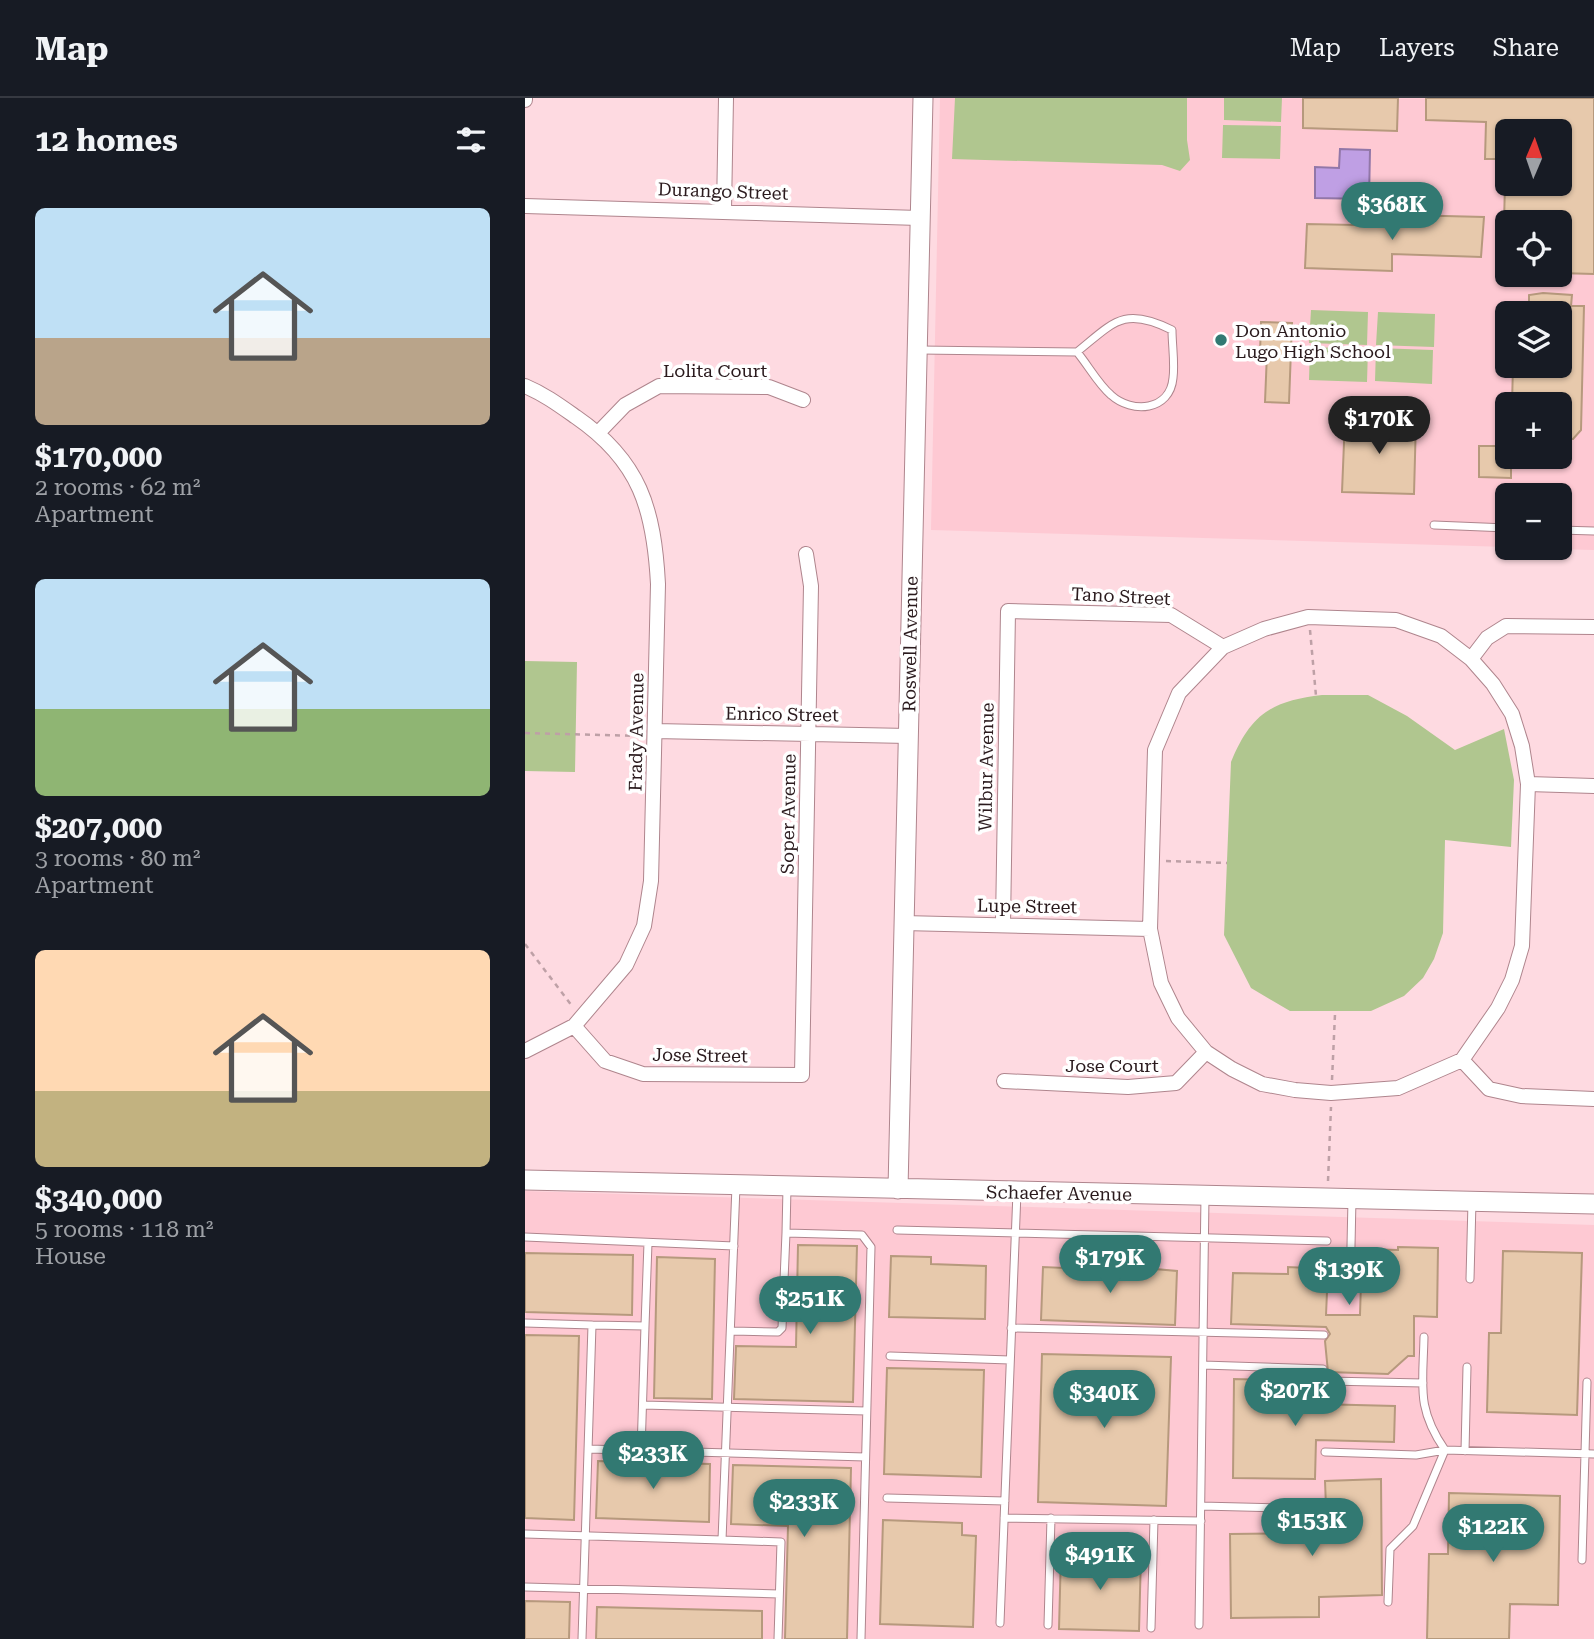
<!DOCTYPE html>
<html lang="en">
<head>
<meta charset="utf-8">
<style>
	body { margin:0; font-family:"Roboto Serif",serif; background:#242831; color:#f1f3f6; height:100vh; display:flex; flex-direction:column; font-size:26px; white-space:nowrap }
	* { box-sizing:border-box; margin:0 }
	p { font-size:23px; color:#9ea1a6 }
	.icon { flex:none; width:38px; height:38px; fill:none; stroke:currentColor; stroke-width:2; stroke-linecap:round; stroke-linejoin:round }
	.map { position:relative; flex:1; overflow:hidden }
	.panel { display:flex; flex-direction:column; background:#171b24; width:525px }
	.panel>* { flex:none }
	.needle { width:46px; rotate:2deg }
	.fabs { position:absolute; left:970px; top:21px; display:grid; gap:14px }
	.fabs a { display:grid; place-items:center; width:77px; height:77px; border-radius:10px; background:#171b24; box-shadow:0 2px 5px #0004; font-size:35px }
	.price { position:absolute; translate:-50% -60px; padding:0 16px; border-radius:24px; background:#327972; color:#fff; font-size:23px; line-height:46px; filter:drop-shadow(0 2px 4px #0008) }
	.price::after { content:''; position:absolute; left:50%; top:42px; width:21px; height:16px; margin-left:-10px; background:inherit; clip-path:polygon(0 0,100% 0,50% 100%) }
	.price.on { background:#222; color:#fff }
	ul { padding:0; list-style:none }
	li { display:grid; align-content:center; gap:14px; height:371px; padding:0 35px }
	li span { display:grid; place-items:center; height:217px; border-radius:10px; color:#555 }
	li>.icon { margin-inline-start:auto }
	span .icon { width:126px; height:126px; fill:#fffc; stroke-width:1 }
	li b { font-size:30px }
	h2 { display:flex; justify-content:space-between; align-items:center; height:84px; padding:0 35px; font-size:30px }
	header { display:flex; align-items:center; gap:42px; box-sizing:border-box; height:98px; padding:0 35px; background:#171b24; border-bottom:2px solid #363941 }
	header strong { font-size:33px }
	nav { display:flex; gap:38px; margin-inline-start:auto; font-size:24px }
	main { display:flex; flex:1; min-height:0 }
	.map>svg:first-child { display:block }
</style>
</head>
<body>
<header>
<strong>Map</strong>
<nav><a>Map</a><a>Layers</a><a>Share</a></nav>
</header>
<main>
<section class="panel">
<h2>12 homes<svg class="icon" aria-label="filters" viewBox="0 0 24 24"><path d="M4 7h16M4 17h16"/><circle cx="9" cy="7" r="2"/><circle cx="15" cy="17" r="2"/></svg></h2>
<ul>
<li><span style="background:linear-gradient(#bfe0f5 60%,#b9a48a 0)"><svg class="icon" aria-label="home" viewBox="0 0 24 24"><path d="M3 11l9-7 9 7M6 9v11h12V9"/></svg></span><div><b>$170,000</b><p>2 rooms · 62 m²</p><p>Apartment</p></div></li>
<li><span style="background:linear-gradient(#bfe0f5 60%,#8fb573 0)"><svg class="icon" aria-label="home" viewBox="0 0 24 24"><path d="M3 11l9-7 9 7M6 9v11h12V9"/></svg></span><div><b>$207,000</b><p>3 rooms · 80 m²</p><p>Apartment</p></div></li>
<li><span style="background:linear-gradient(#ffd9b3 65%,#c2b280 0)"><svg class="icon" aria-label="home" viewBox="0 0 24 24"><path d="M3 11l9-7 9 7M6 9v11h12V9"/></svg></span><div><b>$340,000</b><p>5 rooms · 118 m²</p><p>House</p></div></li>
</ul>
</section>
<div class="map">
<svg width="1069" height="1541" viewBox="0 0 1069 1541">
	<rect width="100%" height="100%" fill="#fedae1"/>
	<path fill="#fec9d3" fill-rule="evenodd" d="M 415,0 L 1069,0 L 1069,452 L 991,450 L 1034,450 L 1034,397 L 982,397 L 982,449 L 406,432 ZM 982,33 L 1034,33 L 1034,86 L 982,86 ZM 982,124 L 1034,124 L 1034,177 L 982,177 ZM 982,215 L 1034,215 L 1034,268 L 982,268 ZM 982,306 L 1034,306 L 1034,359 L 982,359 Z
		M 0,1093 L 1069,1127 L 1069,1541 L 0,1541 Z"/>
	<path fill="#b0c68f" d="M 430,0 L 662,0 L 662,42 L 665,62 L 655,73 L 637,67 L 427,61 Z
		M 699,0 L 757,0 L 756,24 L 699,22 Z
		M 698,27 L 756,28 L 755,61 L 697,60 Z
		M 786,212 L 843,214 L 842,247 L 784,245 Z
		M 853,214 L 910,216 L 909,249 L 851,247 Z
		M 785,249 L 843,251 L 842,284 L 784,282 Z
		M 851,250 L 908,252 L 907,286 L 850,283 Z
		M 0,563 L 52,564 L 50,674 L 0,673 Z
		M 797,597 L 843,597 L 882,618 L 930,652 L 979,631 L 989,682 L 986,749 L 920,742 L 918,835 L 909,861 L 898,880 L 879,898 L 846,913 L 765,913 L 726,890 L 699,837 L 706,664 C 726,616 746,603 797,597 Z"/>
	<path fill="#bf9fe4" stroke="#9277a8" stroke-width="2" d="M 815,51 L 845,52 L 844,101 L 790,100 L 790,69 L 814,70 Z"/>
	<path fill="#e7c9ac" stroke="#b6997d" stroke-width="2" d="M 778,0 L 873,0 L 872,33 L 778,30 Z
		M 901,0 L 1069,0 L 1069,176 L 1034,175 L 1034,124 L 979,124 L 980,86 L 1034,86 L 1034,33 L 982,33 L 982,61 L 960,61 L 961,24 L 901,22 Z
		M 880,117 L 959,119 L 956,159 L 867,156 L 867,173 L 780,170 L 782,126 L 880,128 Z
		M 1018,195 L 1047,197 L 1046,208 L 1059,208 L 1056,332 L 1048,341 L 1034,341 L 1034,306 L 987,306 L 988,268 L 1034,268 L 1034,215 L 1004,215 L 1004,197 Z
		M 736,224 L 767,225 L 764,305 L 740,304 L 742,255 L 735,255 Z
		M 820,320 L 891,322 L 889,396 L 817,394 Z
		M 954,348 L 982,348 L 982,359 L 986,359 L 986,380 L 954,379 Z
		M 273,1147 L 332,1148 L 328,1304 L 209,1301 L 211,1248 L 271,1249 Z
		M 873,1149 L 913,1150 L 912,1219 L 889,1218 L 889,1258 L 883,1258 L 863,1276 L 803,1274 L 800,1243 L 805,1236 L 801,1229 L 706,1226 L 708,1175 L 763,1176 L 763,1169 L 803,1171 L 801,1217 L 835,1217 L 837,1151 L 873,1152 Z
		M 978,1153 L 1057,1155 L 1052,1317 L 962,1314 L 964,1235 L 976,1235 Z
		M 0,1155 L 108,1157 L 107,1217 L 0,1214 Z
		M 366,1158 L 406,1159 L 406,1166 L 461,1168 L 460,1221 L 364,1219 Z
		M 132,1159 L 190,1161 L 187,1301 L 129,1300 Z
		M 562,1165 L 652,1173 L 650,1227 L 516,1222 L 518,1169 L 562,1171 Z
		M 0,1237 L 54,1238 L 49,1422 L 0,1420 Z
		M 517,1256 L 646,1259 L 641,1408 L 513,1404 Z
		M 362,1270 L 459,1272 L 456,1379 L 359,1376 Z
		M 709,1281 L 792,1283 L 792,1306 L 870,1308 L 869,1344 L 791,1342 L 790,1381 L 708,1380 Z
		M 73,1363 L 185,1366 L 184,1424 L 71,1420 Z
		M 208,1367 L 326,1370 L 322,1541 L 260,1541 L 263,1428 L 206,1426 Z
		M 856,1381 L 857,1497 L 794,1499 L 794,1519 L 706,1520 L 705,1436 L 802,1435 L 800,1383 Z
		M 924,1395 L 1035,1398 L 1033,1507 L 985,1506 L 984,1541 L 902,1541 L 904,1456 L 923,1456 Z
		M 358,1422 L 437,1425 L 437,1437 L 451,1438 L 448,1529 L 355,1526 Z
		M 536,1455 L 616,1457 L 614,1533 L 534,1531 Z
		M 0,1503 L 45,1504 L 44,1541 L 0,1541 Z
		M 72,1509 L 237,1513 L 237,1541 L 71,1541 Z"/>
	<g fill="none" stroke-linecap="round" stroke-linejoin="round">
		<defs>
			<path id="lane" d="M 395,252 L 552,254 C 563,267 573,286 586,297 C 607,316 645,313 648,280 C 650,265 647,247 647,232 C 599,208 589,224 552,254
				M 909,427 L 982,430
				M 1034,432 L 1069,433
				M 211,1088 L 197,1442 L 256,1444 L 253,1541
				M 262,1089 L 261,1135 L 337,1137 L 346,1149 L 336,1541
				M 372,1132 L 802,1143
				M 0,1139 L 209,1148
				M 945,1181 L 947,1104
				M 825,1195 L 827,1101
				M 0,1225 L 67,1227 L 57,1541
				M 67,1227 L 120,1228 L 123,1145
				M 486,1230 L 799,1237
				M 208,1233 L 253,1234 L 257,1230 L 261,1135
				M 899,1239 C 898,1288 891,1310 920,1352
				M 365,1258 L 485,1262
				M 678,1267 L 798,1271
				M 802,1283 L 898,1285
				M 118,1307 L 341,1313
				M 64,1351 L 340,1359
				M 116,1353 L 120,1228
				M 940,1353 L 942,1269
				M 800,1354 L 891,1357 L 920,1352 L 1069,1356
				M 362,1400 L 480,1403
				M 676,1408 L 794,1411
				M 479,1420 L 676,1423
				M 0,1436 L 197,1442
				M 1057,1462 L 1062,1284
				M 0,1489 L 254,1496
				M 863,1504 L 865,1451 L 888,1428 L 920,1352
				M 475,1525 L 492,1094
				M 523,1527 L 526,1420
				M 674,1527 L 680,1098
				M 626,1530 L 629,1422"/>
			<path id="street" d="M 0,2 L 0,0
				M 0,108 L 394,120
				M 199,112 L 201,0
				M 0,288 C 19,296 34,307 51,319 C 115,363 129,411 133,486 L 126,783 L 119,828 L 101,867 L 49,928 L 0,953
				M 74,334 L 100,307 L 134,288 L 244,289 L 278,302
				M 783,519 L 871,522 L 916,538 L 946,561 L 968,586 L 987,616 L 997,648 L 1003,686 L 997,848 L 987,882 L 973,910 L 937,962 L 873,990 L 806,995 L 770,992 L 737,986 L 707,971 L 681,954 L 653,920 L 636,885 L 625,831 L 630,652 L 654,595 L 698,549 L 739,531 Z
				M 946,561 L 962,540 L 981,528 L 1069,529
				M 130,633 L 383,638
				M 1003,686 L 1069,688
				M 378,825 L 625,831
				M 478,826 L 483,513 L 646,517 L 698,549
				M 49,928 L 80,963 L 118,976 L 277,977 L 286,488 L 281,456
				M 937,962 L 964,991 L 996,998 L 1069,1001
				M 479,983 L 603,989 L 651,985 L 681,954"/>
			<path id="secondary" d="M 0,1082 L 1069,1106
				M 373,1091 L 398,0"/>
		</defs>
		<use href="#lane" stroke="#af858d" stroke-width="9"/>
		<use href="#street" stroke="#af858d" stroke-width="16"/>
		<use href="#secondary" stroke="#af858d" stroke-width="21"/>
		<path stroke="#bea0a6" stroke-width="2.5" stroke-dasharray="5 5" stroke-linecap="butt" d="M 785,532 L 791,598
			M 0,635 L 116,638
			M 641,763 L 702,765
			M 0,846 L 47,908
			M 807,982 L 810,916
			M 803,1083 L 806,1009"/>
		<use href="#lane" stroke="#fff" stroke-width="7"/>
		<use href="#street" stroke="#fff" stroke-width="14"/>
		<use href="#secondary" stroke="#fff" stroke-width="19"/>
	</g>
	<circle fill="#327972" stroke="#fff" stroke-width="2.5" cx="696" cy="242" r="7"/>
	<g text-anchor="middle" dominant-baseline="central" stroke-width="7" stroke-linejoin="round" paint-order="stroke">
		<g font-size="18" fill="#2a1a1d" stroke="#fff">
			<text transform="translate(198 93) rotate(2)">Durango Street</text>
			<text x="190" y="272">Lolita Court</text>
			<text transform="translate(596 498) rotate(3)">Tano Street</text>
			<text transform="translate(385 546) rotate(-89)">Roswell Avenue</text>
			<text transform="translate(257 616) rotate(1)">Enrico Street</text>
			<text transform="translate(111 634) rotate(-89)">Frady Avenue</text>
			<text transform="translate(461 669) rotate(-89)">Wilbur Avenue</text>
			<text transform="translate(263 716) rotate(-89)">Soper Avenue</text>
			<text transform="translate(502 808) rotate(1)">Lupe Street</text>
			<text transform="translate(175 957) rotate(1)">Jose Street</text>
			<text x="587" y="967">Jose Court</text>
			<text transform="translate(534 1095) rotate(1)">Schaefer Avenue</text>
		</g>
		<g font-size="18" fill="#2a1a1d" stroke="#fff" text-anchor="start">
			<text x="710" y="232">Don Antonio<tspan x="710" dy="21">Lugo High School</tspan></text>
		</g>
	</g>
</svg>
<div class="fabs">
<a><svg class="needle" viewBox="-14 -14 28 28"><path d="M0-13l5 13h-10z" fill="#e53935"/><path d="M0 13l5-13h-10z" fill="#9ea1a6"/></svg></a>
<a><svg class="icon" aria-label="locate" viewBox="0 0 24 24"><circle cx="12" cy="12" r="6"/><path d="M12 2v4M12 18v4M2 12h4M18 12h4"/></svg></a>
<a><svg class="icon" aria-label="layers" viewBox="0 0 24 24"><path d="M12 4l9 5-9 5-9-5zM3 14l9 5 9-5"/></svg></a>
<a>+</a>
<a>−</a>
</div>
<b class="price" style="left:867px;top:144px">$368K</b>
<b class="price on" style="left:854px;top:358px">$170K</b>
<b class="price" style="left:585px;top:1197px">$179K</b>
<b class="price" style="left:824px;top:1209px">$139K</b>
<b class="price" style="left:285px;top:1238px">$251K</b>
<b class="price" style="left:770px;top:1330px">$207K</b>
<b class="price" style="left:579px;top:1332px">$340K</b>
<b class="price" style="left:128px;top:1393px">$233K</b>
<b class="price" style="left:279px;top:1441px">$233K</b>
<b class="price" style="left:787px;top:1460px">$153K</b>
<b class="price" style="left:968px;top:1466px">$122K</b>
<b class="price" style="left:575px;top:1494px">$491K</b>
</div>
</main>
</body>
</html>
